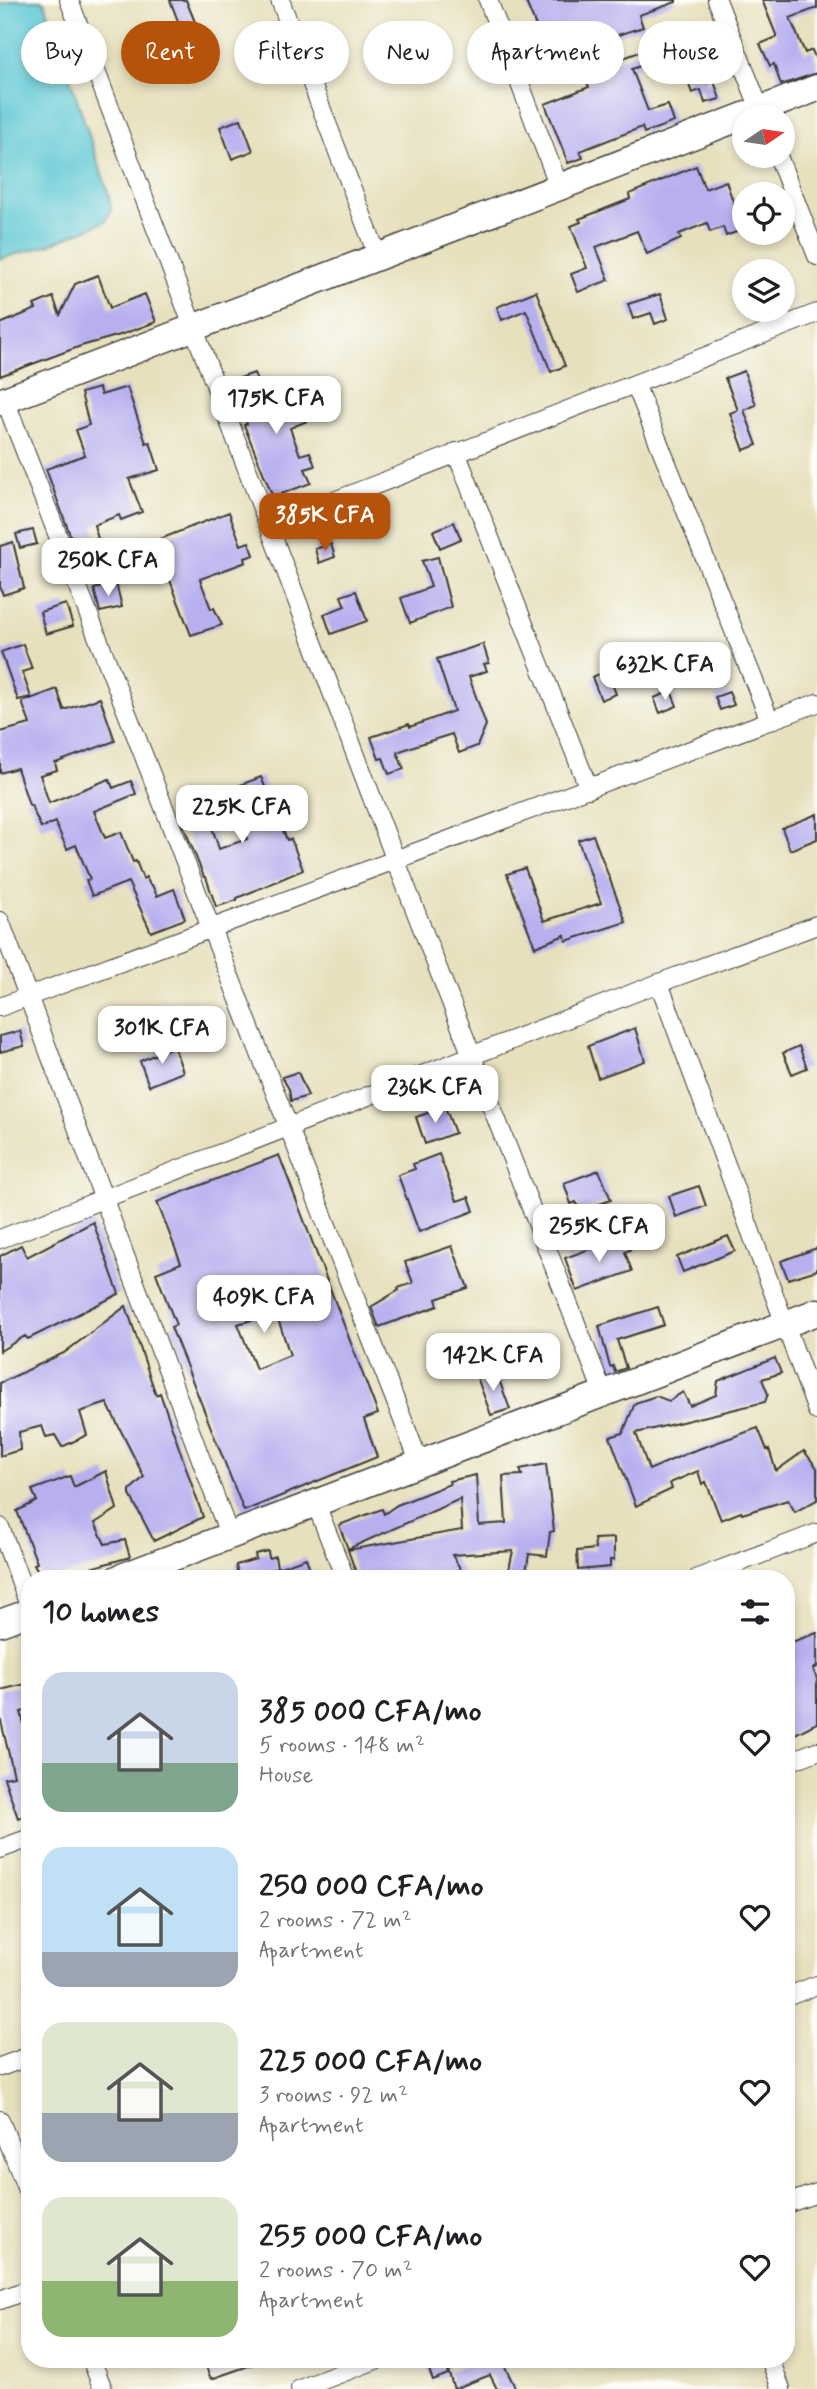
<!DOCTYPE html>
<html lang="en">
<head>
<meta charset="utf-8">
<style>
	body { margin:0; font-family:Mynerve,sans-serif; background:#f6f6f6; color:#202124; height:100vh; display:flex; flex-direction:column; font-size:26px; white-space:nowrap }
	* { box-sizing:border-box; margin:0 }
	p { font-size:23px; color:#757577 }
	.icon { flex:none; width:38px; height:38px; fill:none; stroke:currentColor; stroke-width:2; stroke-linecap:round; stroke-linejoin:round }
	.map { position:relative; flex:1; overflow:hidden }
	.panel { position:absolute; left:21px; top:1570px; width:774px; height:798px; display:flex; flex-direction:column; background:#fff; border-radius:28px; box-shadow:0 4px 10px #0003 }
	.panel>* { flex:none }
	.banner { position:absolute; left:21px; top:21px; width:775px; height:63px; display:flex; gap:14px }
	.needle { width:46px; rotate:77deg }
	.tools { position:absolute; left:732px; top:105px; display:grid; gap:14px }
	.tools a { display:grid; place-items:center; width:63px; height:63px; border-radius:50%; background:#fff; box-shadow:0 4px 10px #0003; font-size:35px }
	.price { position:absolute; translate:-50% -60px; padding:0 16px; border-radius:14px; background:#fff; color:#222; font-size:23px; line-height:46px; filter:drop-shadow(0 2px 4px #0008) }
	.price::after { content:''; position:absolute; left:50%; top:42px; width:21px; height:16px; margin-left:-10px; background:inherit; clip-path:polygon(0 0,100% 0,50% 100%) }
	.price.active { background:#b45309; color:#fff }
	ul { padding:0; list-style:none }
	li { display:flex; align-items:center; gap:21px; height:175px; padding:0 21px }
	li span { display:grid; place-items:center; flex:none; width:196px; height:140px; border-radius:21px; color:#555 }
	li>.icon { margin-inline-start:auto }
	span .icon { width:84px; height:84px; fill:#fffc; stroke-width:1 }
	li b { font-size:30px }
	h2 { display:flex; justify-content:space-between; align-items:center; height:84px; padding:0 21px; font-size:30px }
	.chip { padding:0 24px; border-radius:32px; background:#fff; box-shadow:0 4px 10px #0003; font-size:24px; line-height:63px }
	.chip.active { background:#b45309; color:#fff }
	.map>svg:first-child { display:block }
</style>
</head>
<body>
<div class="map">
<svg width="817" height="2389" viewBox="0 0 817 2389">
	<rect width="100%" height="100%" fill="#fdfcf7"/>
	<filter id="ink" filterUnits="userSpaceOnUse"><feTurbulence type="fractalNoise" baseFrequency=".0143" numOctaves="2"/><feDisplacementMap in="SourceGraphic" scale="14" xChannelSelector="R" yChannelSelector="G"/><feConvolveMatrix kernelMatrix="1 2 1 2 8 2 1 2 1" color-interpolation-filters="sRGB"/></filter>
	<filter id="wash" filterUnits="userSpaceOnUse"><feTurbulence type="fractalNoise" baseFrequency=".00686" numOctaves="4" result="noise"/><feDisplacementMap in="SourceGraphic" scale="28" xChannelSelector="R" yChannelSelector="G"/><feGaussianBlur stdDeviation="1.57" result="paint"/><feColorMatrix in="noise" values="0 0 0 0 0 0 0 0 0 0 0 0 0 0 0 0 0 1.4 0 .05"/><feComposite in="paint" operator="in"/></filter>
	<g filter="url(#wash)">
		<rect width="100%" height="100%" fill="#e7e0bd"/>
		<path fill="#5bc7d4" stroke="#3c7278" stroke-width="2" d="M 14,0 L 41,0 L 45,3 L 109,195 L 111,210 L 106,221 L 48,245 L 0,259 L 0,4 Z"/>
		<g id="blocks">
			<path fill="#b8afef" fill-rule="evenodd" d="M 170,0 L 186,0 L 204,44 L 189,50 Z
				M 525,0 L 676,0 L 676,2 L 639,15 L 643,27 L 545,58 L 533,27 L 536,26 Z
				M 762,0 L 817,0 L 817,8 L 790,18 L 805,53 L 812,50 L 817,62 L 817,73 L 781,85 L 774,64 L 770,66 L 760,44 L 777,37 Z
				M 689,32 L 707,83 L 714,81 L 720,99 L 705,103 L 701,90 L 692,93 L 672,38 Z
				M 650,48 L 654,61 L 632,69 L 648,111 L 668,105 L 674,122 L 644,133 L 642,127 L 580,151 L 583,158 L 568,163 L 545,104 L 589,87 L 583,73 Z
				M 241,119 L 253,151 L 232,159 L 220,127 Z
				M 696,166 L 705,189 L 726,181 L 736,210 L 744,207 L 744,229 L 726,236 L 723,227 L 710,232 L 707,223 L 679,234 L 681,239 L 647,254 L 637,231 L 596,247 L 609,280 L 578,292 L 571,274 L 587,268 L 571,226 L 581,222 L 579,219 L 630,199 L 629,194 Z
				M 98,275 L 110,308 L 145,294 L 156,322 L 120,335 L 81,346 L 0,376 L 0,324 L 36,309 L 34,305 L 53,297 L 60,315 L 75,284 Z
				M 536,291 L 565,366 L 551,372 L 526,310 L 502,320 L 497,307 Z
				M 660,294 L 668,319 L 655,324 L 651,313 L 633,319 L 628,304 Z
				M 744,371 L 756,405 L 744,410 L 757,445 L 744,450 L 730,413 L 738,410 L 725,378 Z
				M 254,373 L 270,415 L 317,396 L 324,414 L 290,428 L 300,455 L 310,452 L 315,466 L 305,469 L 311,483 L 273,497 L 244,425 L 247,424 L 231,381 Z
				M 127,387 L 146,443 L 150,442 L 159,470 L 129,479 L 142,512 L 121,520 L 119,515 L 94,525 L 103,556 L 80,562 L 46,469 L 85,455 L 76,430 L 89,425 L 81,393 L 99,388 L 101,395 Z
				M 229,512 L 241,545 L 249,542 L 254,555 L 245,558 L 246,562 L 200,579 L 211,609 L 214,608 L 222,625 L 191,635 L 155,541 Z
				M 454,522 L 461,539 L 440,548 L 433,531 Z
				M 33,530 L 37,544 L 20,548 L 16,534 Z
				M 13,542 L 24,588 L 3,595 L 0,586 L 0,546 Z
				M 331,544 L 335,557 L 319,563 L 315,549 Z
				M 438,557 L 451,607 L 410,623 L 401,598 L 431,587 L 422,561 Z
				M 116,583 L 122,607 L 100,612 L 94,589 Z
				M 356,591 L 367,621 L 331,634 L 324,614 L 345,606 L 341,596 Z
				M 66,604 L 73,626 L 46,634 L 40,612 Z
				M 23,644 L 32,669 L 22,672 L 31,697 L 18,700 L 1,652 Z
				M 483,644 L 489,663 L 484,664 L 487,671 L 469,677 L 486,725 L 477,746 L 459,753 L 452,734 L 417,745 L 397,752 L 404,769 L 389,774 L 383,758 L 379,759 L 371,737 L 409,724 L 410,727 L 454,711 L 437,659 Z
				M 607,671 L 616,694 L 601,700 L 592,677 Z
				M 57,689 L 64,710 L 100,698 L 115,741 L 55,763 L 57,770 L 40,775 L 49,803 L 109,779 L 113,788 L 131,781 L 136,794 L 94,811 L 105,838 L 121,832 L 133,862 L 136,861 L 143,879 L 146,877 L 150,885 L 152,885 L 157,896 L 174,889 L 185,919 L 151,932 L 128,882 L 92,896 L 86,880 L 90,879 L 76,845 L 67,849 L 55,822 L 41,828 L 31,805 L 29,805 L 17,768 L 0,773 L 0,732 L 30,724 L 22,702 Z
				M 671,691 L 677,706 L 660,713 L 654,698 Z
				M 729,692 L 734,705 L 720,710 L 715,697 Z
				M 261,777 L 287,840 L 291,839 L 303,870 L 237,898 L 237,900 L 216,907 L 206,877 L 204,877 L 182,822 L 236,799 L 232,788 ZM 237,813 L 247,839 L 219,849 L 211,824 Z
				M 817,814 L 817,839 L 790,850 L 782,828 Z
				M 593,835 L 626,922 L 566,941 L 565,935 L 535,947 L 507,874 L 525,868 L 544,921 L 601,903 L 578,840 Z
				M 635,1028 L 645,1061 L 598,1078 L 588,1046 Z
				M 20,1031 L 24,1046 L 0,1052 L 0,1036 Z
				M 174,1046 L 183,1072 L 149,1086 L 140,1061 Z
				M 799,1046 L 807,1068 L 792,1074 L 783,1053 Z
				M 298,1072 L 308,1096 L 291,1101 L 289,1089 L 282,1077 Z
				M 445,1107 L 455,1133 L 425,1144 L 416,1117 Z
				M 439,1154 L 457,1201 L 469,1197 L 474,1211 L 419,1232 L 398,1175 L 415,1169 L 413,1164 Z
				M 279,1155 L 378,1414 L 364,1419 L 377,1457 L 244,1511 L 171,1327 L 176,1325 L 156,1273 L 181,1263 L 157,1202 ZM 276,1313 L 290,1355 L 256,1369 L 238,1324 Z
				M 599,1170 L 611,1200 L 580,1211 L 576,1202 L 571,1204 L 564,1183 Z
				M 699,1186 L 706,1206 L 676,1217 L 669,1196 Z
				M 93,1222 L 119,1294 L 28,1339 L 25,1336 L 0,1351 L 0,1256 L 21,1245 L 27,1257 Z
				M 625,1236 L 630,1250 L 625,1252 L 632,1271 L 577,1291 L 565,1258 Z
				M 728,1236 L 735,1251 L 683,1272 L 677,1257 Z
				M 452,1246 L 468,1288 L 436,1299 L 438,1306 L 379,1327 L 371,1307 L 399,1290 L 398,1288 L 413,1283 L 405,1262 Z
				M 817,1248 L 817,1270 L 788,1279 L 781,1261 Z
				M 126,1306 L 156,1395 L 160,1393 L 203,1517 L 154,1541 L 130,1495 L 130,1490 L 144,1477 L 107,1403 L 80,1412 L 87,1435 L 62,1447 L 55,1435 L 46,1437 L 42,1426 L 19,1432 L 20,1450 L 0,1456 L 0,1383 L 64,1353 Z
				M 658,1307 L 664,1325 L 617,1340 L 626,1368 L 615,1372 L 613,1366 L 610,1367 L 599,1326 Z
				M 775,1358 L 781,1373 L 762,1379 L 768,1394 L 765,1402 L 636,1433 L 649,1470 L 690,1452 L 758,1428 L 767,1450 L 769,1449 L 776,1471 L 804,1451 L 817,1468 L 817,1500 L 795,1512 L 788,1500 L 742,1514 L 741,1512 L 721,1520 L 706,1482 L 702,1484 L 698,1471 L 670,1483 L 672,1489 L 636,1506 L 610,1437 L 623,1433 L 635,1403 L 656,1396 L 669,1401 L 683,1392 L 690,1406 L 716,1395 L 718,1381 Z
				M 495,1369 L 510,1409 L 491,1415 L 477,1377 Z
				M 546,1464 L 554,1531 L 550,1532 L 547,1556 L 529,1554 L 525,1578 L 507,1578 L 513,1551 L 452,1555 L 466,1578 L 408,1578 L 405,1574 L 393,1578 L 358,1578 L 348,1550 L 462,1530 L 460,1499 L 348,1549 L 339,1525 L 382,1509 L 384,1514 L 397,1505 L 450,1484 L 449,1481 L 476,1475 L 479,1525 L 506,1523 L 503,1476 L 522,1475 L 520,1469 Z
				M 106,1471 L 117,1509 L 95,1523 L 105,1544 L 125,1540 L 130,1557 L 55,1578 L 42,1578 L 34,1564 L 37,1563 L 17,1511 L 37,1501 L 32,1490 L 70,1476 L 74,1487 Z
				M 614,1538 L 614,1560 L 610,1560 L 610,1567 L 578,1570 L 577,1551 L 595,1549 L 594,1539 Z
				M 268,1551 L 269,1558 L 275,1556 L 277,1567 L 272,1570 L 306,1558 L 313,1578 L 254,1578 L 254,1576 L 259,1572 L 238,1578 L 236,1565 L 256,1559 L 255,1554 Z
				M 817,1633 L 817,1667 L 813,1669 L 817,1679 L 817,1723 L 789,1737 L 786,1728 L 786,1644 Z
				M 30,1683 L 30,1710 L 21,1712 L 30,1749 L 30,1774 L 23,1776 L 30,1798 L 30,1814 L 18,1818 L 4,1778 L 14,1776 L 0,1717 L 0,1690 Z
				M 203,2359 L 263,2359 L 263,2361 L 211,2379 Z
				M 478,2359 L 501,2359 L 516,2389 L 497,2389 L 490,2375 L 454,2389 L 448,2371 Z
				M 443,2361 L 448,2374 L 433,2380 L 428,2367 Z"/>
		</g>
	</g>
	<g filter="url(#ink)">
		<use href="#blocks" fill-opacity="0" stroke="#3a3934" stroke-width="2"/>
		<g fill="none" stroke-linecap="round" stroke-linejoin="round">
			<defs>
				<path id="street" d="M 69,0 L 396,861 L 604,1395
					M 280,0 L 378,257
					M 488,0 L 560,189
					M 717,0 L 763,117
					M 778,156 L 817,256
					M 636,386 L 770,721
					M 5,400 L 420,1464
					M 456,452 L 589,789
					M 270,526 L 817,313
					M 0,921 L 230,1537
					M 659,983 L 817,1411
					M 0,1007 L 817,703
					M 0,1239 L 659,983 L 817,925
					M 316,1504 L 345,1578
					M 0,1527 L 30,1608
					M 698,1578 L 817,1533
					M 786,1763 L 817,1751
					M 0,1849 L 30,1838
					M 786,1997 L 817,1985
					M 0,2067 L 30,2056
					M 0,2120 L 30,2198
					M 786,2204 L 817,2193
					M 0,2300 L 30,2289
					M 91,2359 L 103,2389
					M 770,2359 L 781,2389
					M 300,2389 L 378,2359"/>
				<path id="secondary" d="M 0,402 L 817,88
					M 119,1578 L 817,1312
					M 0,1623 L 30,1612"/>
			</defs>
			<use href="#street" stroke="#3a3934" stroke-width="20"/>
			<use href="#secondary" stroke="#3a3934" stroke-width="29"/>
			<use href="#street" stroke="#fff" stroke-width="18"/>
			<use href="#secondary" stroke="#fff" stroke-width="26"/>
		</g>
	</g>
</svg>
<div class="tools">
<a><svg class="needle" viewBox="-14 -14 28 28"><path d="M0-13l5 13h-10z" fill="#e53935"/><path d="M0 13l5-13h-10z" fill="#757577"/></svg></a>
<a><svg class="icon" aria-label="locate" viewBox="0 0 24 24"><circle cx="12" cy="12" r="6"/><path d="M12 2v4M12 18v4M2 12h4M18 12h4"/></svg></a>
<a><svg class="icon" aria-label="layers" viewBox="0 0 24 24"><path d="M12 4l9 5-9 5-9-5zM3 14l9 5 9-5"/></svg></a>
</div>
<b class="price" style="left:276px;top:436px">175K CFA</b>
<b class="price active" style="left:325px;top:553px">385K CFA</b>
<b class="price" style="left:108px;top:598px">250K CFA</b>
<b class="price" style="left:665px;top:702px">632K CFA</b>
<b class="price" style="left:242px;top:845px">225K CFA</b>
<b class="price" style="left:162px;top:1066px">301K CFA</b>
<b class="price" style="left:435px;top:1125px">236K CFA</b>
<b class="price" style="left:599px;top:1264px">255K CFA</b>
<b class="price" style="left:264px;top:1335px">409K CFA</b>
<b class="price" style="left:493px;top:1393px">142K CFA</b>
<div class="banner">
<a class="chip">Buy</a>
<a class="chip active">Rent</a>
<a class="chip">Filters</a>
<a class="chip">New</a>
<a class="chip">Apartment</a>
<a class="chip">House</a>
</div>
<section class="panel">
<h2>10 homes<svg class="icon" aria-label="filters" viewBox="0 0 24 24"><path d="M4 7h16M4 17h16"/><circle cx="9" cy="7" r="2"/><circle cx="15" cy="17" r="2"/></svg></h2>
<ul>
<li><span style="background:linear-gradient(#c9d6e8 65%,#7fa58c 0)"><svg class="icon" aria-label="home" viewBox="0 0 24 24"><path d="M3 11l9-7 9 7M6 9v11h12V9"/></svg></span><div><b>385 000 CFA/mo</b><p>5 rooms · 148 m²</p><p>House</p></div><svg class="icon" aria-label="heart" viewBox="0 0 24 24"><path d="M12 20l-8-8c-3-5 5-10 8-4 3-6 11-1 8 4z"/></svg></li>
<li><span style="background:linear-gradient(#bfe0f5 75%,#9aa5b1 0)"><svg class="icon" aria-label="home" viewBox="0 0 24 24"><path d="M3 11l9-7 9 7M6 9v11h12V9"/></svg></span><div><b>250 000 CFA/mo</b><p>2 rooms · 72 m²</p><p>Apartment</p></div><svg class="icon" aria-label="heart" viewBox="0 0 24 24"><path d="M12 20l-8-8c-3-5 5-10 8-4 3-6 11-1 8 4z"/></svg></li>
<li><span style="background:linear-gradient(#dfe7d0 65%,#9aa5b1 0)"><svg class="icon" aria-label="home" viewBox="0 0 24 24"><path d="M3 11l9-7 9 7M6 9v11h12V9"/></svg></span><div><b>225 000 CFA/mo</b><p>3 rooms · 92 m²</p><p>Apartment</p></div><svg class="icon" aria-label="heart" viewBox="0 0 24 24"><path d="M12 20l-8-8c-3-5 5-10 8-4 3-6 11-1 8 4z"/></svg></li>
<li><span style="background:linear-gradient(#dfe7d0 60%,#8fb573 0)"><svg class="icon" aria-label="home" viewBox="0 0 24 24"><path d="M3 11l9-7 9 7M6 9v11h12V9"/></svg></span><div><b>255 000 CFA/mo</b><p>2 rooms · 70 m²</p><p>Apartment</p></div><svg class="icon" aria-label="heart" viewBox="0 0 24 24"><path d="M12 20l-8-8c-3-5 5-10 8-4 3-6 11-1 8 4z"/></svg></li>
</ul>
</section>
</div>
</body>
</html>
